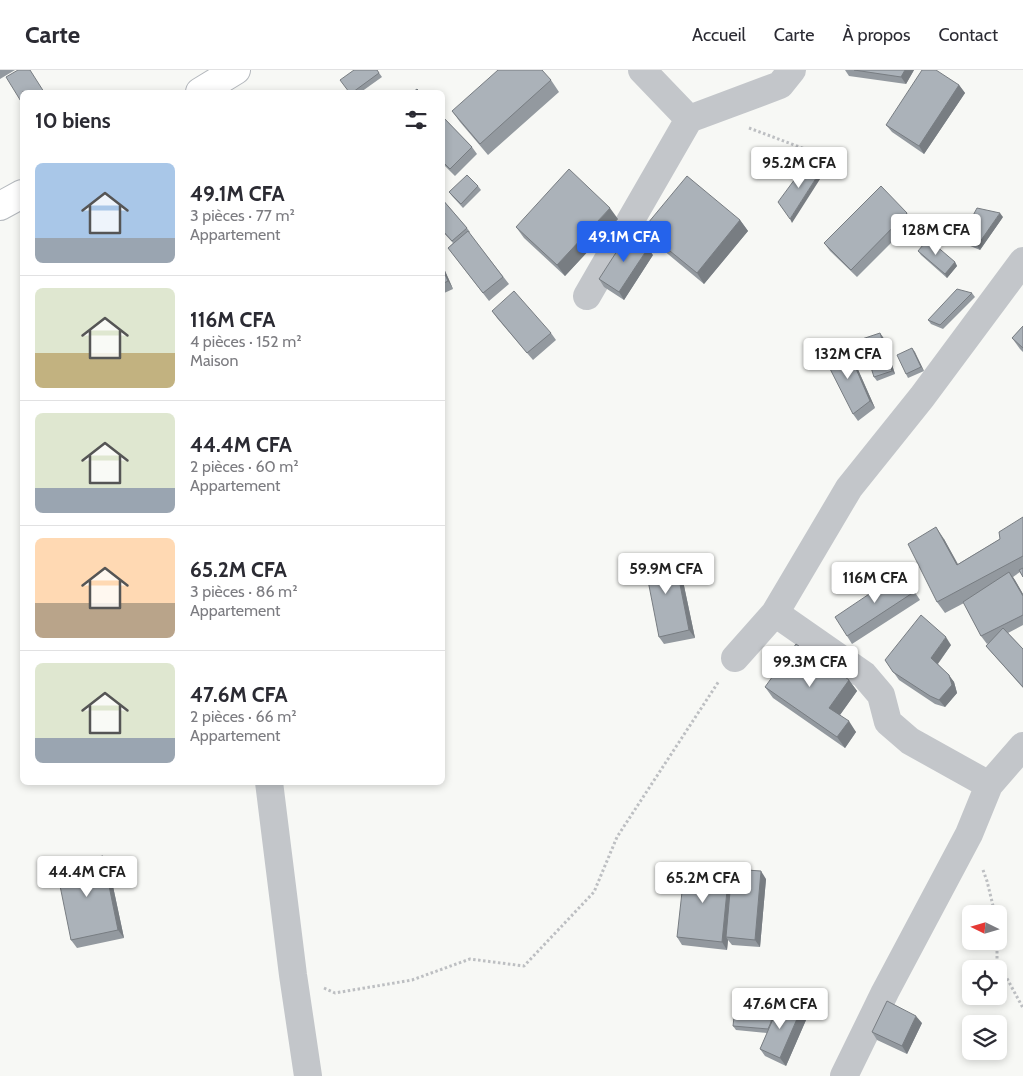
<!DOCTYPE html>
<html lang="fr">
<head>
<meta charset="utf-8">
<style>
	body { margin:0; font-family:Cabin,sans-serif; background:#f7f7f7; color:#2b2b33; height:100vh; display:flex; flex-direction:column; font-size:19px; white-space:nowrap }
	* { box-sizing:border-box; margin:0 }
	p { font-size:16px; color:#7c7c81 }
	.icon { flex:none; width:28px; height:28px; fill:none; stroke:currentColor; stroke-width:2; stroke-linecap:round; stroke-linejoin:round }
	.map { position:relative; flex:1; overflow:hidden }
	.side { position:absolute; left:20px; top:20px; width:425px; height:695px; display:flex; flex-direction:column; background:#fff; border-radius:8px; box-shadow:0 2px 8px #0003 }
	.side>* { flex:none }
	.needle { width:32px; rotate:275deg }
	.buttons { position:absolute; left:962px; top:835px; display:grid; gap:10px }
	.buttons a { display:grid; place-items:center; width:45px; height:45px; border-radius:8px; background:#fff; box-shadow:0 2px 8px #0003; font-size:25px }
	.price { position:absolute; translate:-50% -42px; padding:0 11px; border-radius:5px; background:#fff; color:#222; font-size:16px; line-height:32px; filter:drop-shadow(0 1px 2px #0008) }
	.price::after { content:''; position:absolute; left:50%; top:30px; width:15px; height:11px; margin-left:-8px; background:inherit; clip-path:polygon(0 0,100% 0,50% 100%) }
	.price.on { background:#2563eb; color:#fff }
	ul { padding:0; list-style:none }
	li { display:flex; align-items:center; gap:15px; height:125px; padding:0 15px }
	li+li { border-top:1px solid #e1e1e2 }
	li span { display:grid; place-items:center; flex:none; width:140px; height:100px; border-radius:8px; color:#555 }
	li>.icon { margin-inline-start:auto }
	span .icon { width:60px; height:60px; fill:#fffc; stroke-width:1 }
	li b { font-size:21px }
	h2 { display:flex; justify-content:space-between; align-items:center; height:60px; padding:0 15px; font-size:21px }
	header { display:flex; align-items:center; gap:30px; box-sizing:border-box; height:70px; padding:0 25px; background:#fff; border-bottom:1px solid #e1e1e2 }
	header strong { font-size:24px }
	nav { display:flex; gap:28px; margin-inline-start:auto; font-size:18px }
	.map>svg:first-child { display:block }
</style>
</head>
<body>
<header>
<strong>Carte</strong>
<nav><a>Accueil</a><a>Carte</a><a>À propos</a><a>Contact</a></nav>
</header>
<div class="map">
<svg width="1023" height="1006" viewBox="0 0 1023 1006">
	<rect width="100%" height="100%" fill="#f7f8f5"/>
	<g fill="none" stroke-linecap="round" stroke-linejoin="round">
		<defs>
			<path id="major" d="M 200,22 L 236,0
				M 0,136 L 22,124"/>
		</defs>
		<use href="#major" stroke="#b4b8bd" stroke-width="30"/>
		<path stroke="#bdbfc2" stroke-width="3" stroke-dasharray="2.5 2.5" stroke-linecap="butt" d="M 749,58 L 813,82 L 825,82
			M 983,800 L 987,811 L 995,844
			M 997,871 L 997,890 L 1023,938
			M 324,918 L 335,923 L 412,910 L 470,889 L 524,896 L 594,822 L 617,767 L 719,611"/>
		<path stroke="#c3c6ca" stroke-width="28" d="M 689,49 L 780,15 L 792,0
			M 587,226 L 689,49 L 642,0
			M 775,543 L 864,605 L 881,625 L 888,652 L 910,671 L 989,715
			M 735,588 L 775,543 L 849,418 L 922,327 L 1023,191
			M 269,712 L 293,905 L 308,1006
			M 844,1006 L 885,922 L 969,764 L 989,715 L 1023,676"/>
		<use href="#major" stroke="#fff" stroke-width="28"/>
	</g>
	<path fill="#93999f" d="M 0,0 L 15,0 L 0,9 Z
		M 377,0 L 382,7 L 361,22 L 349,22 Z
		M 845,0 L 914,0 L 906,14 L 849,6 Z
		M 551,10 L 559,22 L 488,85 L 460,52 L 452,41 Z
		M 959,15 L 965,23 L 924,84 L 892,62 L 886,55 Z
		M 442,46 L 472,77 L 477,84 L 455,106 L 442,93 Z
		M 478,116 L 481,120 L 463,138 L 452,126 L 449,122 Z
		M 442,129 L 467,158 L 470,162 L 469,163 L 509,214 L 489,231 L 448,178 L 453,173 L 442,161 Z
		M 907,143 L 913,151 L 857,207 L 830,181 L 824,173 Z
		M 1003,147 L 980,180 L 963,173 L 960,170 Z
		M 618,149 L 565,206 L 524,168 L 516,157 Z
		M 740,150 L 748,161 L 704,214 L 651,170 L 643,159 Z
		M 918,181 L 955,192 L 957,196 L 947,208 L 921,185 Z
		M 653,185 L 624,230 L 604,217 L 599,209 Z
		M 442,194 L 453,219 L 442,224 Z
		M 972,223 L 975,227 L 943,259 L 931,254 L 928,250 Z
		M 492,241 L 551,263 L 556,270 L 533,290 L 497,248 Z
		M 1023,256 L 1023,282 L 1020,279 L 1012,268 Z
		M 883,267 L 895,304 L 877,311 L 874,307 Z
		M 847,278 L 852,286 L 875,338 L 858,351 L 853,344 Z
		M 912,278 L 924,301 L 908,308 L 906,304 Z
		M 1023,447 L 1023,507 L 1020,502 L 1013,507 L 1023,524 L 1023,555 L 1008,563 L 1023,579 L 1023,618 L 992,583 L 986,576 L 990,572 L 987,574 L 981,566 L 964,533 L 945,543 L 937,532 L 944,469 L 958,494 L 1000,469 Z
		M 674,484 L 679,492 L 695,568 L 664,574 L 659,567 Z
		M 907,510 L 920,530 L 852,574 L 847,566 Z
		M 951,575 L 938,594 L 954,612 L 957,623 L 945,637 L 935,634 L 899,610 L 885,590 Z
		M 849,610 L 857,621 L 840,645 L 856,662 L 845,678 L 773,628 L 765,617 Z
		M 108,793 L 124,868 L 77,878 L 71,870 Z
		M 732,804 L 766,809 L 760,877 L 732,875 L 728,870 L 727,880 L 682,875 L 677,867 Z
		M 772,941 L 775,944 L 800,942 L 806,950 L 786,996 L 765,986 L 760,979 L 767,963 L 736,960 L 733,956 Z
		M 922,953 L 907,984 L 877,970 L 872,962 Z"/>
	<path fill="#787d82" d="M 905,0 L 914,0 L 906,14 L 901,7 Z
		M 959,15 L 965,23 L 924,84 L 919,76 Z
		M 820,102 L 822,106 L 792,153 L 790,149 Z
		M 610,138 L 618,149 L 565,206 L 557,195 Z
		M 1000,143 L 1003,147 L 980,180 L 977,176 Z
		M 740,150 L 748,161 L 704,214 L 697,203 Z
		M 648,178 L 653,185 L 624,230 L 619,222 Z
		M 955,192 L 957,196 L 947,208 L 945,204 Z
		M 442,194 L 453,219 L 448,211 L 442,198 Z
		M 880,263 L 883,267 L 895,304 L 892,301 Z
		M 847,278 L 852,286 L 875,338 L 870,331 Z
		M 912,278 L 915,282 L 924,301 L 921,297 Z
		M 936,457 L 944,469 L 964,506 L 957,495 Z
		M 674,484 L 679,492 L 695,568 L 689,560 Z
		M 1009,502 L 1015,510 L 1023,524 L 1023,526 Z
		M 946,567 L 951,575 L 936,596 L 931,588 Z
		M 949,605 L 954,612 L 957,623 L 945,637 L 939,630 Z
		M 849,610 L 857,621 L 837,649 L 829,638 Z
		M 849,651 L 856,662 L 845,678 L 837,667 Z
		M 103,786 L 108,793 L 124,868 L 118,860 Z
		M 729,800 L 734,807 L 726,867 L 728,870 L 727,880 L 722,872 Z
		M 761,801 L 766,809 L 760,877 L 755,870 Z
		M 772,941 L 775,945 L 771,959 Z
		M 800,942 L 806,950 L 786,996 L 780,988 Z
		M 916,946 L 922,953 L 907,984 L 902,976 Z"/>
	<path fill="#abb2b9" stroke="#787d82" d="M 18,0 L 30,0 L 44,22 L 22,22 L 22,33 L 6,7 Z
		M 354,0 L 377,0 L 379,3 L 353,22 L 349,22 L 340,10 Z
		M 498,0 L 542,0 L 551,10 L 480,74 L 452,41 Z
		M 854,0 L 905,0 L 901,7 Z
		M 922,0 L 936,0 L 959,15 L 919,76 L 886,55 Z
		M 417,19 L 420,22 L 413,22 Z
		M 442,46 L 472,77 L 450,99 L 442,91 Z
		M 809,90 L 820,102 L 790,149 L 778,132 Z
		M 569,99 L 610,138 L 557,195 L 516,157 Z
		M 467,105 L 478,116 L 461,134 L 449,122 Z
		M 687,106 L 740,150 L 697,203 L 643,159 Z
		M 881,116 L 907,143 L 851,200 L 824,173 Z
		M 442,129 L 467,158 L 452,171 L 442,160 Z
		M 977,138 L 1000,143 L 977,176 L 960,170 Z
		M 468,161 L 503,207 L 483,223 L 448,178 Z
		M 628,164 L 648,178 L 619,222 L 599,209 Z
		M 928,169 L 955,192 L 945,204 L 918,181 Z
		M 442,198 L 448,211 L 442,214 Z
		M 957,219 L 972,223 L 940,255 L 928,250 Z
		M 514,221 L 551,263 L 527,283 L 492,241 Z
		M 1023,256 L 1023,278 L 1012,268 Z
		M 880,263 L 892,301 L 874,307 L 862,269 Z
		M 847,278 L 870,331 L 853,344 L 825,289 Z
		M 912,278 L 921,297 L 906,304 L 897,285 Z
		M 1023,447 L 1023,486 L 937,532 L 908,474 L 936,457 L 957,495 L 1000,469 L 999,462 Z
		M 674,484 L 689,560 L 659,567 L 644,490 Z
		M 1023,498 L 1023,507 L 1019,500 Z
		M 902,502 L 914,522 L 847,566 L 835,547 Z
		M 1009,502 L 1023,526 L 1023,545 L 981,566 L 963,532 Z
		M 921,545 L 946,567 L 931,588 L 949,605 L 952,615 L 939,630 L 930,626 L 893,602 L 885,590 Z
		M 1003,558 L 1023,579 L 1023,617 L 986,576 Z
		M 796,574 L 824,594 L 825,592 L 849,610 L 829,638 L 849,651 L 837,667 L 765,617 Z
		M 103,786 L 118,860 L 71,870 L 56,796 Z
		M 685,795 L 729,800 L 722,872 L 677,867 Z
		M 732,799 L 761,801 L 755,870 L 726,867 Z
		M 887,931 L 916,946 L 902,976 L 872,962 Z
		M 780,933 L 800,942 L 780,988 L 760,979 Z
		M 735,938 L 772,941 L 771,952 L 768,959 L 733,956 Z"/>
</svg>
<div class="buttons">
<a><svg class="needle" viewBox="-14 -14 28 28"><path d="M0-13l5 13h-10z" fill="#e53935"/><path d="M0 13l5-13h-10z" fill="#7c7c81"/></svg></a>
<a><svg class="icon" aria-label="locate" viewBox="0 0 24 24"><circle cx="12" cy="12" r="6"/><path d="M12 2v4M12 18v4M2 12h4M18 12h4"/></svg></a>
<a><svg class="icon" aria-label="layers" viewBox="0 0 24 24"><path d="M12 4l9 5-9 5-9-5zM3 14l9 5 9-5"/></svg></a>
</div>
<b class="price" style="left:799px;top:119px">95.2M CFA</b>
<b class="price" style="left:936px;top:186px">128M CFA</b>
<b class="price on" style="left:624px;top:193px">49.1M CFA</b>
<b class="price" style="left:848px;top:310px">132M CFA</b>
<b class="price" style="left:666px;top:525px">59.9M CFA</b>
<b class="price" style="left:875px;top:534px">116M CFA</b>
<b class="price" style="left:810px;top:618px">99.3M CFA</b>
<b class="price" style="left:87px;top:828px">44.4M CFA</b>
<b class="price" style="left:703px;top:834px">65.2M CFA</b>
<b class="price" style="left:780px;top:960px">47.6M CFA</b>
<section class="side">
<h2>10 biens<svg class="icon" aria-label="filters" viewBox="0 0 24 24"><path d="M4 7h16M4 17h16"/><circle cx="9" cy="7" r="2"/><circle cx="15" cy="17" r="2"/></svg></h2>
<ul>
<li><span style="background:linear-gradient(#a9c7e8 75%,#9aa5b1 0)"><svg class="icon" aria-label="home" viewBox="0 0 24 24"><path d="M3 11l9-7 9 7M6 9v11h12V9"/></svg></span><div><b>49.1M CFA</b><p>3 pièces · 77 m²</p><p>Appartement</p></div></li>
<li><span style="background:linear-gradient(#dfe7d0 65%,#c2b280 0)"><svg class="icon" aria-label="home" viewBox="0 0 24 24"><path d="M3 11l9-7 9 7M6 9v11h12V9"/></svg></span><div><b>116M CFA</b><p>4 pièces · 152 m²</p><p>Maison</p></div></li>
<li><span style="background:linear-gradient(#dfe7d0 75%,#9aa5b1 0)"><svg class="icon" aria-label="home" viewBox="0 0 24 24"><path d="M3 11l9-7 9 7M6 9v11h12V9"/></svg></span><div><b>44.4M CFA</b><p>2 pièces · 60 m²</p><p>Appartement</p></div></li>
<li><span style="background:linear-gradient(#ffd9b3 65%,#b9a48a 0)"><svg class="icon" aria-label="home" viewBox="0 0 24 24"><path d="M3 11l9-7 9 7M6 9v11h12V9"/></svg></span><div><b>65.2M CFA</b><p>3 pièces · 86 m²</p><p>Appartement</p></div></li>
<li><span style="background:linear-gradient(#dfe7d0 75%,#9aa5b1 0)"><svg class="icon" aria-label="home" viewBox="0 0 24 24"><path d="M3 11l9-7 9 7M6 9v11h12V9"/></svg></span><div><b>47.6M CFA</b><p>2 pièces · 66 m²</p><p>Appartement</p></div></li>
</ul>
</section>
</div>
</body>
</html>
